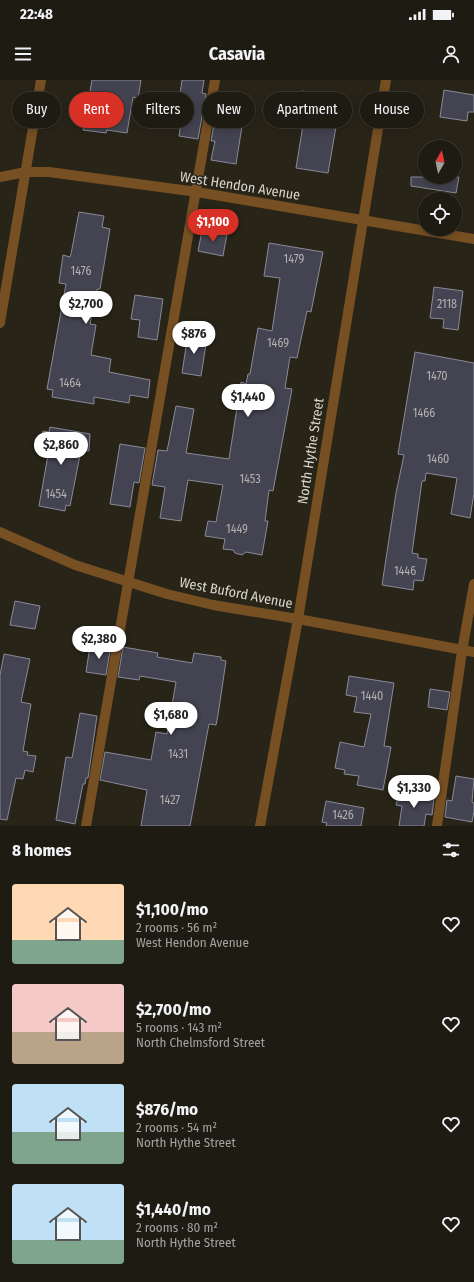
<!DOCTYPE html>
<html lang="en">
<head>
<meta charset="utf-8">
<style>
	body { margin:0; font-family:"Fira Sans Condensed",sans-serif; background:#26241b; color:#f1f3f6; height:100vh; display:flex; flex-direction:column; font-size:15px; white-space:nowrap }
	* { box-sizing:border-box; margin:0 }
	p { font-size:13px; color:#a1a19f }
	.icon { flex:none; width:22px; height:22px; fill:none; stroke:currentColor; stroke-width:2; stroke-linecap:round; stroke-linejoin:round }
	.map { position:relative; height:746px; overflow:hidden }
	.side { display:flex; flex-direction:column; background:#1e1b12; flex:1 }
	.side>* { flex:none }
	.top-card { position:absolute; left:12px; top:12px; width:450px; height:36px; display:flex; gap:8px }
	.needle { width:26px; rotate:9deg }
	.fabs { position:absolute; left:418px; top:60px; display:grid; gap:8px }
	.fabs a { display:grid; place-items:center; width:44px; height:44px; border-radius:50%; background:#1e1b12; box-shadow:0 2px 10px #0003,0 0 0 1px #3c3932; font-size:20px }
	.price { position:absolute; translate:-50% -34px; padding:0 9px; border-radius:14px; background:#fff; color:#222; font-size:13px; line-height:26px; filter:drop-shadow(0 1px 2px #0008) }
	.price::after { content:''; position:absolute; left:50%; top:24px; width:12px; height:9px; margin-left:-6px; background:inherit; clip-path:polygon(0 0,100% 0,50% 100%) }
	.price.on { background:#d93025; color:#fff }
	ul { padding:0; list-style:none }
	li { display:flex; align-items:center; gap:12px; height:100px; padding:0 12px }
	li span { display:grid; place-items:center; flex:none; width:112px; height:80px; border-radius:4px; color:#555 }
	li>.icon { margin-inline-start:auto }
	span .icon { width:48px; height:48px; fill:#fffc; stroke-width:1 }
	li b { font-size:17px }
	h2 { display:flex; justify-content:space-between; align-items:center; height:48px; padding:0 12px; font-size:17px }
	.pill { padding:0 14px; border-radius:18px; background:#1e1b12; box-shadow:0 2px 10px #0003,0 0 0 1px #3c3932; font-size:14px; line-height:36px }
	.pill.on { background:#d93025; color:#fff }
	.status { display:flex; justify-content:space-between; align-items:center; height:28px; padding:0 20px; background:#1e1b12; direction:ltr }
	.status svg { height:11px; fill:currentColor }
	header { display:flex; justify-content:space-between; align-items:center; height:52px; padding:0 12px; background:#1e1b12; font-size:18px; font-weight:700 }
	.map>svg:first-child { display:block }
</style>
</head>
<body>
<div class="status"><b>22:48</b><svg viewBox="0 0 49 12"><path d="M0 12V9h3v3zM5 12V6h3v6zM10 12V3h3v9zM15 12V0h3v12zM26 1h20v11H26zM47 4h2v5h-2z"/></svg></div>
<header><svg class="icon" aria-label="menu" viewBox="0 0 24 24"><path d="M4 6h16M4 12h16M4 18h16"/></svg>Casavia<svg class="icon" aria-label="person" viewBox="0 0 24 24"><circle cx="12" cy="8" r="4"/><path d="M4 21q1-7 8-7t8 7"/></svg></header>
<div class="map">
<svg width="474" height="746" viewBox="0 0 474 746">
	<rect width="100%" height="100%" fill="#282418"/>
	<path fill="#434351" stroke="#8a8a99" d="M 92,0 L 141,0 L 138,18 L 133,17 L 127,53 L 107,50 L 106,53 L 83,50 Z
		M 182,0 L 204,0 L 202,13 L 206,14 L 198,59 L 179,56 L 184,21 L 179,21 Z
		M 444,10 L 474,15 L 474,32 L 468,32 L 467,41 L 440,37 Z
		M 302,11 L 341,18 L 328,93 L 296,88 L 304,39 L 297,37 Z
		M 219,16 L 246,21 L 236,84 L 211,80 L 215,61 L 211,61 Z
		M 411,97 L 459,97 L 456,113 L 411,106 Z
		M 79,132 L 104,136 L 102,147 L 110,149 L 100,209 L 97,209 L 90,244 L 96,245 L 91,275 L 111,279 L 109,292 L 150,300 L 148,318 L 130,315 L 129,323 L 94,317 L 94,324 L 52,317 L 53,310 L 47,309 L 66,204 L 59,203 L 63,175 L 70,177 L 71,174 Z
		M 207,150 L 227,154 L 223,176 L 198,171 L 202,151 L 207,152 Z
		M 269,163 L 323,172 L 311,232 L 307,231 L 297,278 L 290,277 L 285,308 L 292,309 L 273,411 L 269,410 L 265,441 L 268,441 L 262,475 L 246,472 L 242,475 L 235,473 L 233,470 L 223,469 L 225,459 L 205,456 L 208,441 L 216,442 L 223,405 L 188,400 L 181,441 L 160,438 L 165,407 L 152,405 L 158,370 L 167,371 L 176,326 L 194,329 L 186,373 L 229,379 L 241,302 L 246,304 L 248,294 L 250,294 L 258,248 L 272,251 L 280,198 L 264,196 Z
		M 434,207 L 463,211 L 458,250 L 443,248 L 444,239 L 430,238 Z
		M 135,215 L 163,219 L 157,260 L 138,257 L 140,240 L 131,239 Z
		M 188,254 L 207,258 L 201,296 L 182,293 Z
		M 415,272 L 474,283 L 474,413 L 470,438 L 451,434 L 457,398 L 426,393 L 425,401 L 422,401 L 412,473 L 418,474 L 418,478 L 427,479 L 423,501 L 414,500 L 413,510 L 382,505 L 396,413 L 404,375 L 398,374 Z
		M 50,347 L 90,354 L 89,371 L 81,370 L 70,426 L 66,425 L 65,431 L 39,426 L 48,375 L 46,375 L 47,371 L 40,370 L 43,351 L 49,352 Z
		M 120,364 L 145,368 L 139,403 L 134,402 L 130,427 L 110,424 Z
		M 15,521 L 40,526 L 35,549 L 10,545 Z
		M 101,564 L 111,565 L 106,595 L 86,592 L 90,566 L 100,568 Z
		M 123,567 L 158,573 L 157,577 L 192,583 L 194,573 L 221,577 L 221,580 L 226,581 L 218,635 L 216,645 L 209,644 L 190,746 L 141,746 L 147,710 L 100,700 L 105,672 L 151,680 L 156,652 L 167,654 L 176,602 L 140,596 L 139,600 L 118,597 Z
		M 4,574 L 30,579 L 21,622 L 31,624 L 23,671 L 28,672 L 27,675 L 36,676 L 33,692 L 25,690 L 23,699 L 16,698 L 7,740 L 0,739 L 0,595 Z
		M 349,596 L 394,603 L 384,666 L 391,667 L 383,710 L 357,705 L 359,696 L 344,694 L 345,690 L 335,688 L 340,662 L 364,667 L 371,634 L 354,632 L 357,617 L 346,615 Z
		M 430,609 L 450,612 L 447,630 L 428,627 Z
		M 80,633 L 97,636 L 88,698 L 86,698 L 85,704 L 83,704 L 75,744 L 56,740 L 66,677 L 72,678 Z
		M 456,696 L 474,699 L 472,722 L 474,723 L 474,731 L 472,742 L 445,737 L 447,720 L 452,721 Z
		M 399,710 L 434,718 L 432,735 L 426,734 L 424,746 L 399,746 L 402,726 L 396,725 Z
		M 326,721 L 364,728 L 361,746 L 326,746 L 327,743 L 322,742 Z"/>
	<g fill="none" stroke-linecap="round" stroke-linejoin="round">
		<path stroke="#764f22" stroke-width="10" d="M 0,97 L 26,92 L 49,92 L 197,112 L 474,159
			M 0,243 L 41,0
			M 0,452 L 75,485 L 167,514 L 213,525 L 298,539 L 474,572
			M 86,746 L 215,0
			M 260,746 L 298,539 L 386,0
			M 437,746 L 462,571 L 474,504"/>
	</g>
	<g text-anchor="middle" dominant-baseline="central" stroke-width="3" stroke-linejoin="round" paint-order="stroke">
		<g font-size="12" fill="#b3b1af">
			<text x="294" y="179">1479</text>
			<text x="81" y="191">1476</text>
			<text x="447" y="224">2118</text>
			<text x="278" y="263">1469</text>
			<text x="437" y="296">1470</text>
			<text x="70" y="303">1464</text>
			<text x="424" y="333">1466</text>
			<text x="438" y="379">1460</text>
			<text x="250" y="399">1453</text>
			<text x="56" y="414">1454</text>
			<text x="237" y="449">1449</text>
			<text x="405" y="491">1446</text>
			<text x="372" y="616">1440</text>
			<text x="178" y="674">1431</text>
			<text x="170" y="720">1427</text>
			<text x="343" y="735">1426</text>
		</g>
		<g font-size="14" fill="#d8d6ce" stroke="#282418">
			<text transform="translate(240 106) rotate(9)">West Hendon Avenue</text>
			<text transform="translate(311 371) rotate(-81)">North Hythe Street</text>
			<text transform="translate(236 513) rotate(11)">West Buford Avenue</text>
		</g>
	</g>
</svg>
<div class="fabs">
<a><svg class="needle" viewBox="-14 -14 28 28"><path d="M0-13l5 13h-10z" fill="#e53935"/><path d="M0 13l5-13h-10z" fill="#a1a19f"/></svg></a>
<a><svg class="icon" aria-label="locate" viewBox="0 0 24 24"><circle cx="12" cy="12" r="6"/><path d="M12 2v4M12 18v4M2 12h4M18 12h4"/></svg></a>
</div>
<b class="price on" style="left:213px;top:163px">$1,100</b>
<b class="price" style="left:86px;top:245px">$2,700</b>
<b class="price" style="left:194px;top:275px">$876</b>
<b class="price" style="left:248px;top:338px">$1,440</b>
<b class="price" style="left:61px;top:386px">$2,860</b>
<b class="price" style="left:99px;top:580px">$2,380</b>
<b class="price" style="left:171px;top:656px">$1,680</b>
<b class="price" style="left:414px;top:729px">$1,330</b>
<div class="top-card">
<a class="pill">Buy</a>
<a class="pill on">Rent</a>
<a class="pill">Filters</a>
<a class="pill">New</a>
<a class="pill">Apartment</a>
<a class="pill">House</a>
</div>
</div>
<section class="side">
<h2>8 homes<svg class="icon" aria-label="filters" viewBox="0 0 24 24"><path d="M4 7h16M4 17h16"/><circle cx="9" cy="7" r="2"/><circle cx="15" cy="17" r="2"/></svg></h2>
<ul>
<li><span style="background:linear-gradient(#ffd9b3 70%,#7fa58c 0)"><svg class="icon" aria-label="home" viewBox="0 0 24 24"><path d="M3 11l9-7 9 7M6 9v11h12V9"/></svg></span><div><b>$1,100/mo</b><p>2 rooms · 56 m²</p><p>West Hendon Avenue</p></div><svg class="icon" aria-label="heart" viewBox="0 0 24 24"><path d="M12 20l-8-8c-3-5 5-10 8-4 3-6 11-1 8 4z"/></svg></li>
<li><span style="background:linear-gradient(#f6c9c9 60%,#b9a48a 0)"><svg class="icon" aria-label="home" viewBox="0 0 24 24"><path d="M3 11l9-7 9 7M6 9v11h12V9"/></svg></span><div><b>$2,700/mo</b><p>5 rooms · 143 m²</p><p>North Chelmsford Street</p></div><svg class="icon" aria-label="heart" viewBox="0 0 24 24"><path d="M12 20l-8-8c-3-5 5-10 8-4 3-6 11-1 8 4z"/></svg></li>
<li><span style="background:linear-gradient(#bfe0f5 60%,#7fa58c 0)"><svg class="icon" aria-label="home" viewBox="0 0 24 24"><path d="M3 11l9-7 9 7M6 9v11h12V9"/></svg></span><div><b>$876/mo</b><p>2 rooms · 54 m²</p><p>North Hythe Street</p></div><svg class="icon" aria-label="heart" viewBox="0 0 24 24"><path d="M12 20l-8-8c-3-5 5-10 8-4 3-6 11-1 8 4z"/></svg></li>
<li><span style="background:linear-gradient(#bfe0f5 70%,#7fa58c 0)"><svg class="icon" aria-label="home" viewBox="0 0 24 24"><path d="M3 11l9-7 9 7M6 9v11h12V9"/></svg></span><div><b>$1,440/mo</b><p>2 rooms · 80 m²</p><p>North Hythe Street</p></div><svg class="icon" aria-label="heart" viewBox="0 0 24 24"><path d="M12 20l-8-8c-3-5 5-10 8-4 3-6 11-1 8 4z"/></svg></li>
</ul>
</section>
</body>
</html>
